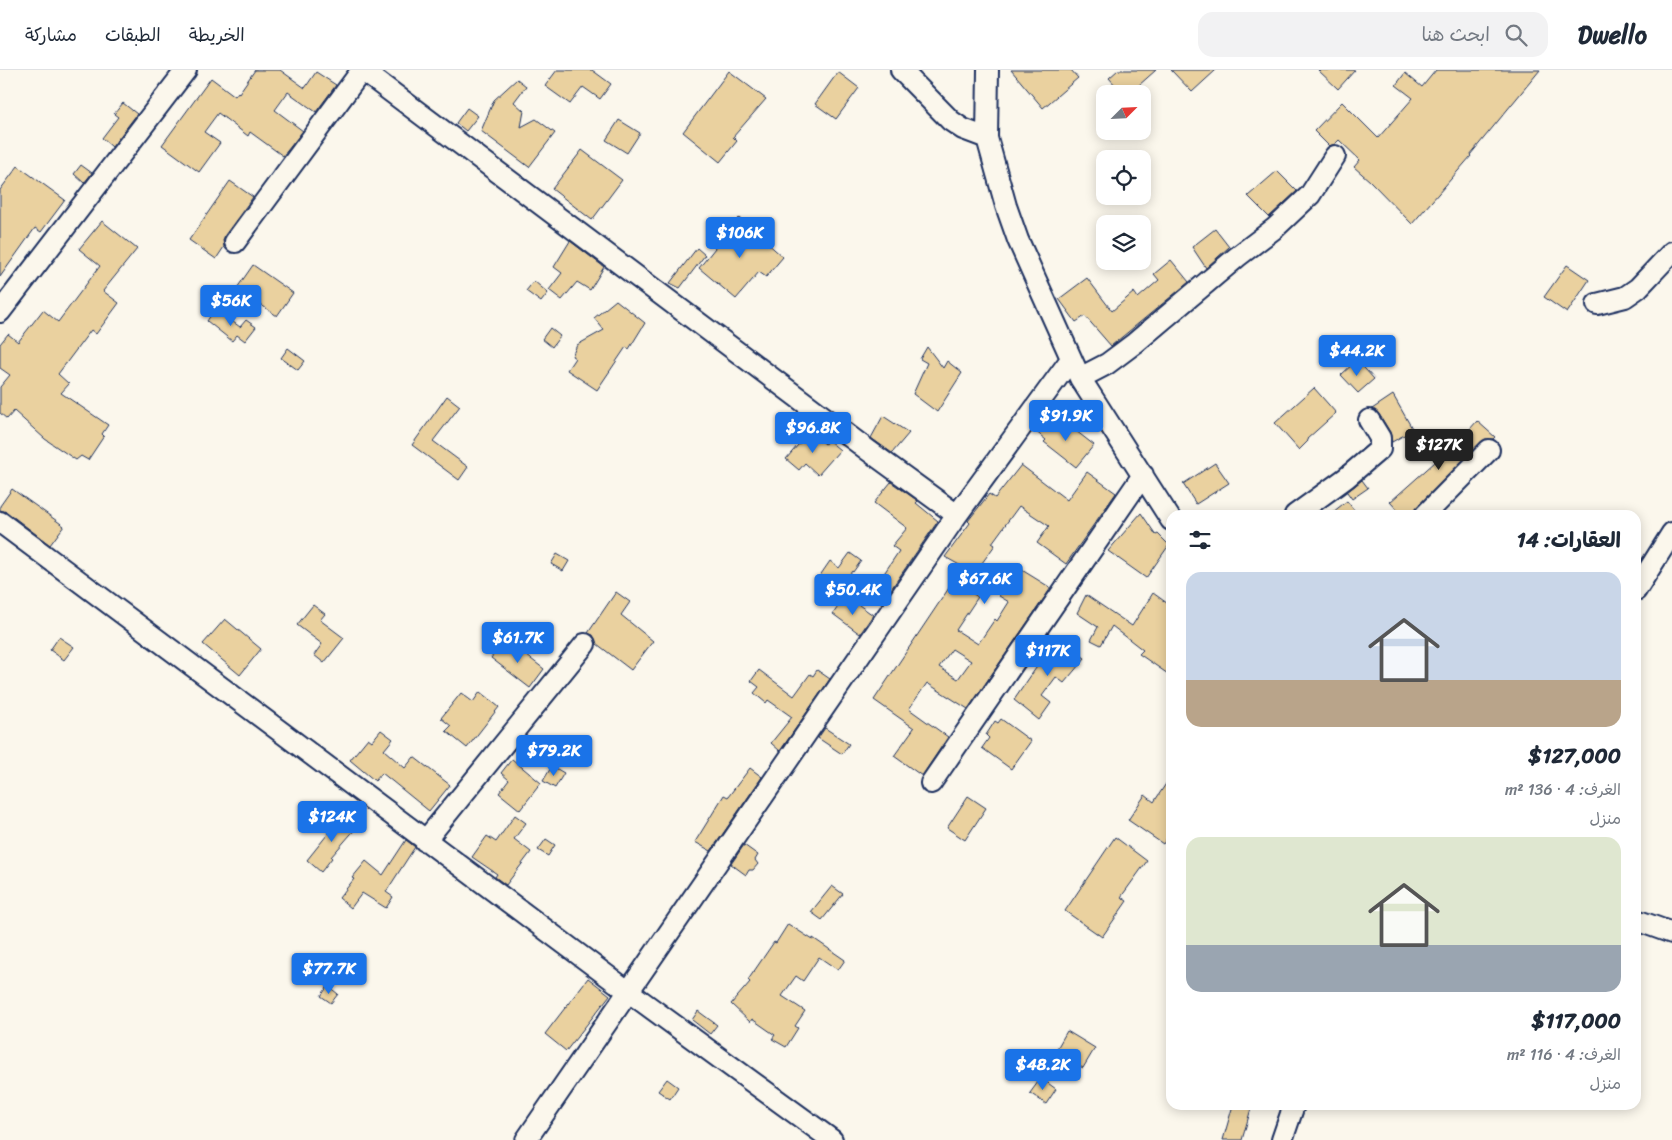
<!DOCTYPE html>
<html lang="ar">
<head>
<meta charset="utf-8">
<style>
	body { margin:0; font-family:Sriracha,"Playpen Sans Arabic",sans-serif; background:#f2f2f3; color:#1f2937; direction:rtl; height:100vh; display:flex; flex-direction:column; font-size:19px; white-space:nowrap }
	* { box-sizing:border-box; margin:0 }
	p { font-size:16px; color:#747a83 }
	.icon { flex:none; width:28px; height:28px; fill:none; stroke:currentColor; stroke-width:2; stroke-linecap:round; stroke-linejoin:round }
	.map { position:relative; flex:1; overflow:hidden; direction:ltr }
	.sheet { position:absolute; left:1166px; top:440px; width:475px; height:600px; display:flex; flex-direction:column; background:#fff; border-radius:15px; box-shadow:0 2px 12px #0003; direction:rtl }
	.sheet>* { flex:none }
	.needle { width:32px; rotate:66deg }
	.buttons { position:absolute; left:1096px; top:15px; display:grid; gap:10px }
	.buttons a { display:grid; place-items:center; width:55px; height:55px; border-radius:10px; background:#fff; box-shadow:0 2px 12px #0003; font-size:25px }
	.price { position:absolute; translate:-50% -42px; padding:0 11px; border-radius:5px; background:#1a73e8; color:#fff; font-size:16px; line-height:32px; filter:drop-shadow(0 1px 2px #0008) }
	.price::after { content:''; position:absolute; left:50%; top:30px; width:15px; height:11px; margin-left:-8px; background:inherit; clip-path:polygon(0 0,100% 0,50% 100%) }
	.price.selected { background:#222; color:#fff }
	ul { padding:0; list-style:none }
	li { display:grid; align-content:center; gap:10px; height:265px; padding:0 20px }
	li span { display:grid; place-items:center; height:155px; border-radius:15px; color:#555 }
	li>.icon { margin-inline-start:auto }
	span .icon { width:90px; height:90px; fill:#fffc; stroke-width:1 }
	li b { font-size:21px }
	h2 { display:flex; justify-content:space-between; align-items:center; height:60px; padding:0 20px; font-size:21px }
	header { display:flex; align-items:center; gap:30px; box-sizing:border-box; height:70px; padding:0 25px; background:#fff; border-bottom:1px solid #e0e1e3 }
	header strong { font-size:24px }
	nav { display:flex; gap:28px; margin-inline-start:auto; font-size:18px }
	.search { width:350px; height:45px; background:#f2f2f3; display:flex; align-items:center; gap:12px; box-sizing:border-box; padding:0 18px; border-radius:15px; color:#747a83; font-size:19px }
	.map>svg:first-child { display:block }
</style>
</head>
<body>
<header>
<strong>Dwello</strong>
<div class="search"><svg class="icon" aria-label="search" viewBox="0 0 24 24"><circle cx="10" cy="10" r="6"/><path d="M15 15l6 6"/></svg>ابحث هنا</div>
<nav><a>الخريطة</a><a>الطبقات</a><a>مشاركة</a></nav>
</header>
<div class="map">
<svg width="1672" height="1070" viewBox="0 0 1672 1070">
	<rect width="100%" height="100%" fill="#fbf7ec"/>
	<filter id="ink" filterUnits="userSpaceOnUse"><feTurbulence type="fractalNoise" baseFrequency=".02" numOctaves="2"/><feDisplacementMap in="SourceGraphic" scale="10" xChannelSelector="R" yChannelSelector="G"/><feConvolveMatrix kernelMatrix="1 2 1 2 8 2 1 2 1" color-interpolation-filters="sRGB"/></filter>
	<g filter="url(#ink)">
		<path fill="#ead19f" stroke="#1b2f5e" fill-rule="evenodd" d="M 255,0 L 280,0 L 305,18 L 316,2 L 336,15 L 316,42 L 288,22 L 275,40 L 303,61 L 283,86 L 250,62 L 248,66 L 218,43 L 204,62 L 220,73 L 199,102 L 162,75 L 211,8 L 235,26 L 238,22 L 239,23 Z
			M 557,0 L 592,0 L 611,14 L 600,29 L 583,17 L 570,34 L 545,16 Z
			M 1011,0 L 1071,0 L 1078,8 L 1043,38 Z
			M 1118,0 L 1156,0 L 1129,24 L 1123,24 L 1109,8 Z
			M 1171,0 L 1216,0 L 1192,22 Z
			M 1318,0 L 1355,0 L 1338,19 Z
			M 1436,0 L 1540,0 L 1470,85 L 1471,86 L 1412,154 L 1370,111 L 1354,97 L 1360,90 L 1339,70 L 1335,74 L 1329,76 L 1314,61 L 1342,32 L 1378,68 L 1413,28 L 1396,15 L 1405,3 L 1422,17 Z
			M 729,1 L 766,29 L 733,67 L 737,71 L 720,92 L 683,62 Z
			M 838,2 L 859,18 L 836,49 L 815,34 Z
			M 517,9 L 526,16 L 514,32 L 524,41 L 521,57 L 536,49 L 555,63 L 529,97 L 481,61 L 494,30 Z
			M 123,33 L 137,44 L 112,77 L 102,68 L 118,47 L 114,44 Z
			M 467,38 L 478,46 L 466,61 L 456,53 Z
			M 619,50 L 640,63 L 627,83 L 606,70 Z
			M 582,80 L 622,110 L 592,150 L 552,119 Z
			M 81,95 L 92,103 L 84,113 L 74,104 Z
			M 18,96 L 65,130 L 41,162 L 35,158 L 0,207 L 0,120 Z
			M 1277,101 L 1297,121 L 1269,147 L 1248,126 Z
			M 230,111 L 253,127 L 225,165 L 223,170 L 224,177 L 216,189 L 189,170 Z
			M 739,148 L 783,187 L 766,207 L 759,202 L 736,229 L 699,198 Z
			M 102,151 L 137,179 L 103,221 L 119,233 L 96,264 L 91,260 L 58,304 L 69,314 L 61,323 L 108,355 L 102,364 L 104,366 L 88,390 L 81,386 L 76,390 L 45,369 L 14,341 L 7,349 L 0,343 L 0,317 L 10,305 L 0,298 L 0,274 L 8,264 L 18,272 L 43,240 L 58,252 L 100,196 L 79,179 Z
			M 1215,159 L 1229,177 L 1206,198 L 1192,177 Z
			M 570,171 L 604,197 L 590,220 L 577,212 L 562,230 L 549,220 L 562,203 L 554,197 Z
			M 697,178 L 705,185 L 680,218 L 670,213 Z
			M 1171,190 L 1189,212 L 1111,276 L 1085,246 L 1076,252 L 1059,229 L 1087,208 L 1112,241 L 1134,222 L 1138,228 L 1159,210 L 1154,204 Z
			M 253,195 L 293,223 L 277,246 L 237,218 Z
			M 1567,195 L 1589,210 L 1567,243 L 1544,227 Z
			M 534,211 L 548,223 L 541,232 L 526,221 Z
			M 616,230 L 645,253 L 629,279 L 626,277 L 597,320 L 567,300 L 575,288 L 572,286 L 577,275 L 604,260 L 594,248 Z
			M 215,239 L 240,257 L 246,250 L 256,257 L 245,271 L 237,265 L 232,271 L 207,251 Z
			M 550,258 L 560,266 L 552,277 L 542,269 Z
			M 927,277 L 943,298 L 947,291 L 962,303 L 937,342 L 913,324 L 927,293 L 920,289 Z
			M 288,278 L 305,291 L 298,300 L 281,288 Z
			M 1357,290 L 1374,309 L 1358,323 L 1341,305 Z
			M 1314,318 L 1336,343 L 1307,369 L 1308,371 L 1299,380 L 1275,353 Z
			M 1393,325 L 1413,360 L 1392,372 L 1390,362 L 1379,344 L 1372,339 Z
			M 447,326 L 460,336 L 433,371 L 468,397 L 459,410 L 412,375 Z
			M 883,346 L 909,363 L 892,383 L 871,368 Z
			M 1062,350 L 1094,375 L 1076,397 L 1044,372 L 1046,370 L 1034,360 L 1041,351 L 1054,361 Z
			M 1477,351 L 1495,367 L 1493,369 L 1485,369 L 1481,372 L 1417,437 L 1412,445 L 1402,445 L 1390,432 L 1444,384 L 1446,386 Z
			M 810,361 L 825,374 L 828,370 L 840,380 L 818,405 L 805,393 L 799,400 L 786,389 Z
			M 1215,393 L 1229,413 L 1196,434 L 1183,414 Z
			M 1021,395 L 1067,430 L 1087,402 L 1116,423 L 1066,494 L 1037,473 L 1049,456 L 1019,436 L 992,473 L 995,475 L 964,518 L 978,527 L 956,560 L 978,574 L 995,549 L 997,551 L 1009,532 L 999,526 L 1017,497 L 1051,518 L 968,639 L 927,613 L 909,639 L 948,667 L 922,706 L 894,686 L 914,658 L 874,630 L 963,497 L 945,487 L 970,453 L 968,451 L 989,424 L 995,428 ZM 952,579 L 971,591 L 958,609 L 939,597 Z
			M 1362,410 L 1368,418 L 1352,429 L 1347,422 Z
			M 891,412 L 918,431 L 916,433 L 938,451 L 889,522 L 877,514 L 899,481 L 892,476 L 907,458 L 874,433 Z
			M 12,419 L 64,456 L 50,475 L 7,442 L 0,440 L 0,436 Z
			M 1347,431 L 1358,445 L 1329,445 Z
			M 1141,443 L 1156,465 L 1158,464 L 1169,475 L 1146,508 L 1108,481 Z
			M 850,483 L 861,491 L 853,502 L 852,501 L 838,520 L 819,507 L 830,491 L 839,498 Z
			M 557,484 L 569,491 L 563,501 L 551,494 Z
			M 616,522 L 630,532 L 621,545 L 653,571 L 631,600 L 597,574 L 593,565 L 588,563 Z
			M 1153,523 L 1171,536 L 1171,606 L 1139,584 L 1143,580 L 1112,556 L 1101,575 L 1091,570 L 1098,557 L 1077,543 L 1086,525 L 1132,556 Z
			M 842,531 L 859,535 L 873,545 L 860,564 L 833,544 Z
			M 313,535 L 325,544 L 320,550 L 344,568 L 324,593 L 314,585 L 322,574 L 297,555 Z
			M 225,549 L 261,579 L 240,605 L 203,574 Z
			M 59,567 L 74,577 L 64,590 L 50,580 Z
			M 505,569 L 544,599 L 530,618 L 491,588 Z
			M 1056,569 L 1085,588 L 1064,613 L 1056,607 L 1042,626 L 1051,633 L 1039,650 L 1014,630 Z
			M 759,600 L 794,626 L 810,604 L 813,606 L 817,600 L 830,609 L 780,681 L 771,673 L 792,647 L 768,630 L 766,633 L 754,623 L 759,617 L 751,611 Z
			M 480,622 L 499,637 L 467,678 L 446,661 L 451,656 L 441,648 L 461,623 L 473,632 Z
			M 1001,649 L 1031,671 L 1011,699 L 982,678 L 989,668 L 986,665 L 995,651 L 998,653 Z
			M 825,658 L 849,674 L 842,684 L 818,668 Z
			M 381,660 L 393,669 L 384,680 L 405,698 L 414,687 L 450,715 L 429,741 L 382,703 L 375,711 L 350,690 L 368,668 L 372,671 Z
			M 512,689 L 541,713 L 520,740 L 499,723 L 509,710 L 501,703 Z
			M 552,696 L 564,703 L 555,718 L 543,711 Z
			M 750,698 L 762,707 L 711,781 L 695,772 L 724,725 L 728,727 Z
			M 1171,706 L 1171,762 L 1163,774 L 1128,750 L 1145,725 L 1154,732 Z
			M 968,726 L 986,738 L 965,770 L 947,758 Z
			M 343,745 L 357,757 L 331,787 L 332,788 L 321,802 L 307,790 Z
			M 515,745 L 526,753 L 514,769 L 531,782 L 506,815 L 495,807 L 497,804 L 472,787 L 487,766 L 496,772 Z
			M 1115,767 L 1147,791 L 1121,827 L 1127,831 L 1102,867 L 1065,841 Z
			M 546,769 L 555,775 L 548,786 L 538,780 Z
			M 406,770 L 415,777 L 386,822 L 393,827 L 386,838 L 362,823 L 351,838 L 339,828 L 354,809 L 352,808 L 366,791 L 383,805 Z
			M 744,775 L 758,785 L 755,790 L 758,794 L 753,800 L 749,800 L 746,805 L 731,794 Z
			M 832,816 L 843,824 L 822,850 L 811,842 Z
			M 788,854 L 813,870 L 813,868 L 845,890 L 838,900 L 819,887 L 803,911 L 796,906 L 782,926 L 805,941 L 795,956 L 798,958 L 786,977 L 772,969 L 775,965 L 752,949 L 750,952 L 731,934 L 750,912 L 748,910 L 774,872 L 776,873 Z
			M 588,908 L 610,925 L 566,981 L 545,964 Z
			M 328,916 L 338,924 L 331,933 L 321,926 Z
			M 698,941 L 717,955 L 710,964 L 692,950 Z
			M 1067,961 L 1095,978 L 1083,998 L 1055,982 Z
			M 1041,1008 L 1056,1019 L 1046,1034 L 1030,1023 Z
			M 667,1009 L 678,1017 L 670,1029 L 658,1021 Z
			M 1233,1035 L 1252,1035 L 1242,1070 L 1223,1070 Z"/>
		<g fill="none" stroke-linecap="round" stroke-linejoin="round">
			<defs>
				<path id="minor" d="M 901,0 L 951,51 L 963,59 L 987,68
					M 988,0 L 987,68 L 1006,136 L 1018,170 L 1080,308 L 1171,450
					M 235,172 L 362,0 L 869,381 L 957,445
					M 1597,234 L 1625,227 L 1638,218 L 1672,182
					M 0,242 L 186,0
					M 1080,308 L 1107,294 L 1135,273 L 1237,187 L 1275,158 L 1310,125 L 1335,86
					M 1295,445 L 1346,408 L 1380,379 L 1380,368 L 1369,350
					M 1425,445 L 1489,380
					M 0,452 L 629,922 L 832,1070
					M 1636,520 L 1672,463
					M 931,713 L 1143,405
					M 425,771 L 585,574
					M 1636,850 L 1672,863
					M 526,1070 L 957,445 L 1071,289
					M 1282,1070 L 1294,1035"/>
			</defs>
			<use href="#minor" stroke="#1b2f5e" stroke-width="24"/>
			<use href="#minor" stroke="#fbf7ec" stroke-width="20"/>
		</g>
	</g>
</svg>
<div class="buttons">
<a><svg class="needle" viewBox="-14 -14 28 28"><path d="M0-13l5 13h-10z" fill="#e53935"/><path d="M0 13l5-13h-10z" fill="#747a83"/></svg></a>
<a><svg class="icon" aria-label="locate" viewBox="0 0 24 24"><circle cx="12" cy="12" r="6"/><path d="M12 2v4M12 18v4M2 12h4M18 12h4"/></svg></a>
<a><svg class="icon" aria-label="layers" viewBox="0 0 24 24"><path d="M12 4l9 5-9 5-9-5zM3 14l9 5 9-5"/></svg></a>
</div>
<b class="price" style="left:740px;top:189px">$106K</b>
<b class="price" style="left:231px;top:257px">$56K</b>
<b class="price" style="left:1357px;top:307px">$44.2K</b>
<b class="price" style="left:1066px;top:372px">$91.9K</b>
<b class="price" style="left:813px;top:384px">$96.8K</b>
<b class="price selected" style="left:1439px;top:401px">$127K</b>
<b class="price" style="left:985px;top:535px">$67.6K</b>
<b class="price" style="left:853px;top:546px">$50.4K</b>
<b class="price" style="left:518px;top:594px">$61.7K</b>
<b class="price" style="left:1048px;top:607px">$117K</b>
<b class="price" style="left:554px;top:707px">$79.2K</b>
<b class="price" style="left:332px;top:773px">$124K</b>
<b class="price" style="left:329px;top:925px">$77.7K</b>
<b class="price" style="left:1043px;top:1021px">$48.2K</b>
<section class="sheet">
<h2>العقارات: 14<svg class="icon" aria-label="filters" viewBox="0 0 24 24"><path d="M4 7h16M4 17h16"/><circle cx="9" cy="7" r="2"/><circle cx="15" cy="17" r="2"/></svg></h2>
<ul>
<li><span style="background:linear-gradient(#c9d6e8 70%,#b9a48a 0)"><svg class="icon" aria-label="home" viewBox="0 0 24 24"><path d="M3 11l9-7 9 7M6 9v11h12V9"/></svg></span><div><b>$127,000</b><p>الغرف: 4 · 136 m²</p><p>منزل</p></div></li>
<li><span style="background:linear-gradient(#dfe7d0 70%,#9aa5b1 0)"><svg class="icon" aria-label="home" viewBox="0 0 24 24"><path d="M3 11l9-7 9 7M6 9v11h12V9"/></svg></span><div><b>$117,000</b><p>الغرف: 4 · 116 m²</p><p>منزل</p></div></li>
</ul>
</section>
</div>
</body>
</html>
